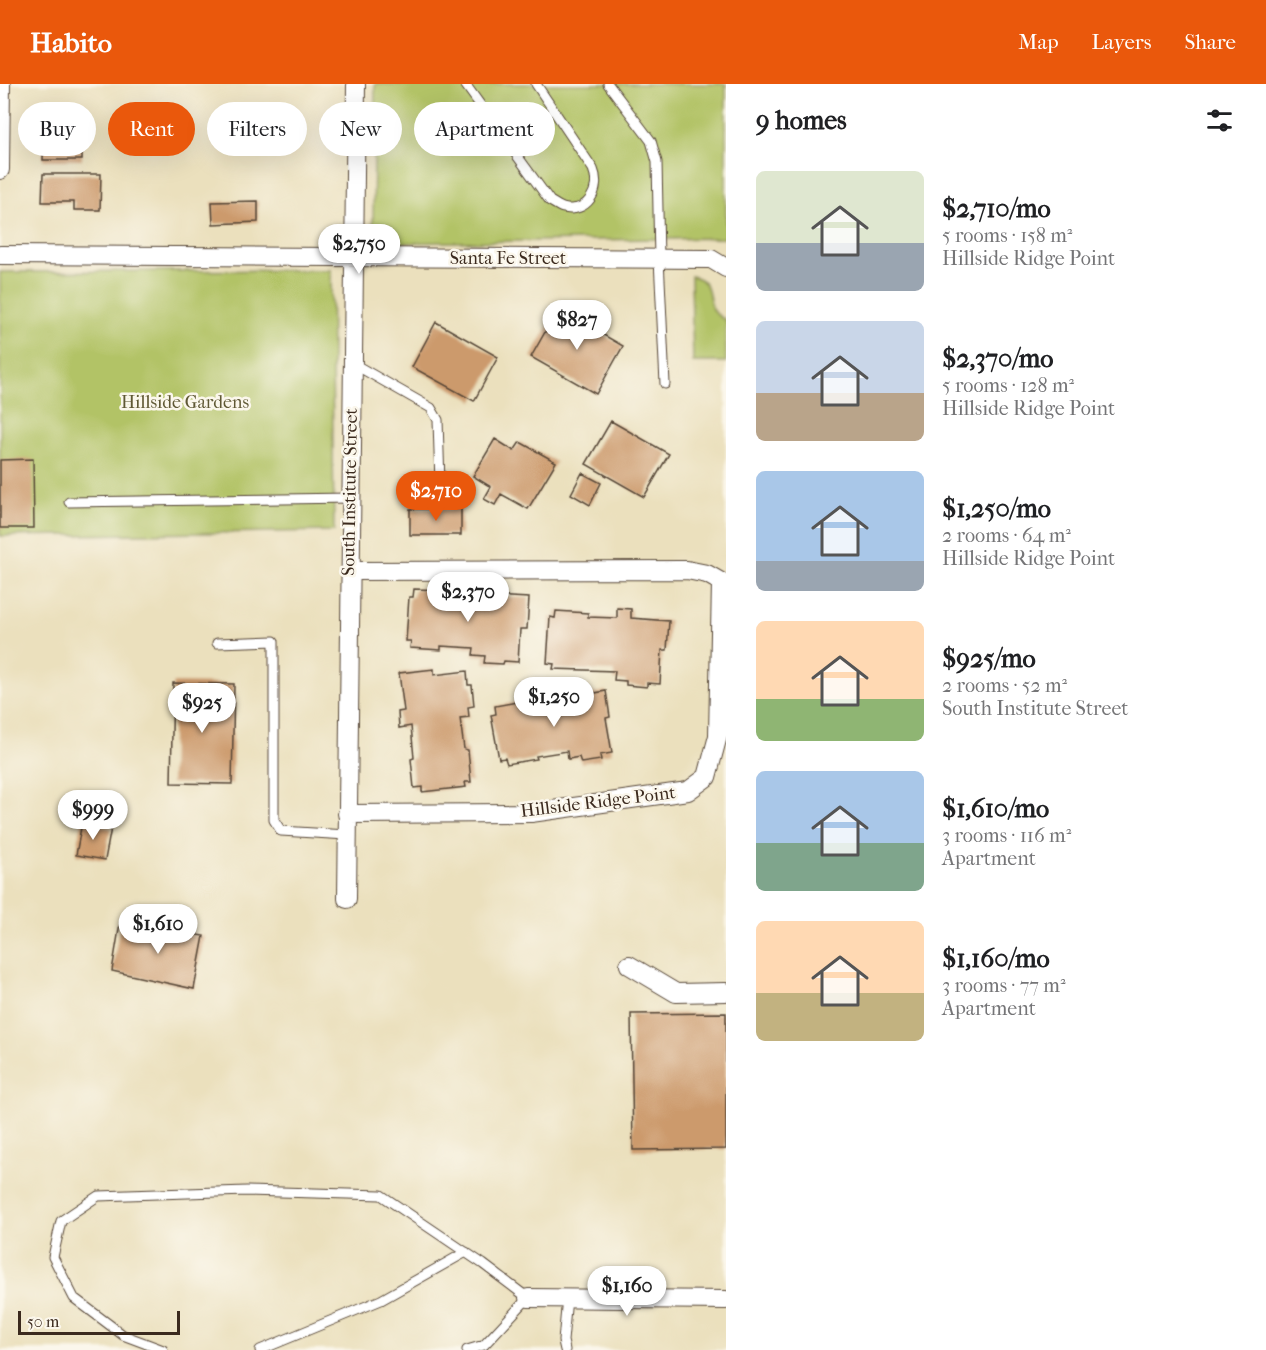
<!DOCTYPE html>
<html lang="en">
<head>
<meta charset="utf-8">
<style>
	body { margin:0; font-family:"IM FELL French Canon",serif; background:#f2f2f2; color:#202124; height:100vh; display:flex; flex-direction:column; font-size:22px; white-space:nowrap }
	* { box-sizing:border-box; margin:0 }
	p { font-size:20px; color:#757577 }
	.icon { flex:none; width:33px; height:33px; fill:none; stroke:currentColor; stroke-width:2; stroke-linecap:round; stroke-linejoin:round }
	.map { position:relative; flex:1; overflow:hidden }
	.details { display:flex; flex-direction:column; background:#fff; width:540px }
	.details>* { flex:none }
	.hud { position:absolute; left:18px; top:18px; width:570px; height:54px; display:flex; gap:12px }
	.scale { position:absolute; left:18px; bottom:15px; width:162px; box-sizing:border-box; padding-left:6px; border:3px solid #3b2a1e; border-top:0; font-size:16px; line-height:21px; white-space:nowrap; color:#3b2a1e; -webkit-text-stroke:4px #fbf7ec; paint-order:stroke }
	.price { position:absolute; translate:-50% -51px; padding:0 14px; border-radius:21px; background:#fff; color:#222; font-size:20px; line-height:39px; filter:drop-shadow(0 2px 3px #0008) }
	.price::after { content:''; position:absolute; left:50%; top:36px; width:18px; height:14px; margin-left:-9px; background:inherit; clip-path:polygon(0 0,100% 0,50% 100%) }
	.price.selected { background:#ea580c; color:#fff }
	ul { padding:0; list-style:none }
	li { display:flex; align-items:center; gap:18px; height:150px; padding:0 30px }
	li span { display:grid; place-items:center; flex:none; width:168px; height:120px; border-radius:9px; color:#555 }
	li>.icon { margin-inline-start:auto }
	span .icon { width:72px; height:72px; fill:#fffc; stroke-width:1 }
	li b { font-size:26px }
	h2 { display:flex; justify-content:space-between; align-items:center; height:72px; padding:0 30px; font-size:26px }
	.tag { padding:0 21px; border-radius:27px; background:#fff; box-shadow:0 6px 24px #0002; font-size:21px; line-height:54px }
	.tag.selected { background:#ea580c; color:#fff }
	header { display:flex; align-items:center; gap:36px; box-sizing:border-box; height:84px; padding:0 30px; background:#ea580c; color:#fff }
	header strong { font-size:28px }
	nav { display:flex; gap:33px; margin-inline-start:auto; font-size:21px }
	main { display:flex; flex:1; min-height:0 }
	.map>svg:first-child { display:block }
</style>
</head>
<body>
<header>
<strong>Habito</strong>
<nav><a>Map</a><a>Layers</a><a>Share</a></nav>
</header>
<main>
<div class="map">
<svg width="726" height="1266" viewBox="0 0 726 1266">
	<rect width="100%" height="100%" fill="#fbf7ec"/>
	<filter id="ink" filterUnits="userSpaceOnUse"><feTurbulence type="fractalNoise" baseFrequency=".0167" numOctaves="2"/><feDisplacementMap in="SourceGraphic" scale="12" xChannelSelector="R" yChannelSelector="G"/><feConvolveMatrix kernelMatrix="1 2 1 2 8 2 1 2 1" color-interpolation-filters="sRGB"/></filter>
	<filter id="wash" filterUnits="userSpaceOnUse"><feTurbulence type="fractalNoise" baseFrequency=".008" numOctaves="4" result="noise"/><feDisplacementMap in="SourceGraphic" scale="24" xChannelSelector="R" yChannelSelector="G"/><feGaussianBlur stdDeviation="1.35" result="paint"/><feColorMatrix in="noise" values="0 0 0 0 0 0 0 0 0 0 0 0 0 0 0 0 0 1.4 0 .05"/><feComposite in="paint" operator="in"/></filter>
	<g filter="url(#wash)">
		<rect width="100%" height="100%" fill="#ebe0bd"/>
		<path fill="#b2c366" stroke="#767642" stroke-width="1.5" d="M 375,0 L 726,0 L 726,154 L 385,159 L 375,150 L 373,139 Z
			M 331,186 L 334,447 L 0,452 L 0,188 Z
			M 691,192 C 720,197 699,226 726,236 L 726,278 L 693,278 Z"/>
		<g id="blocks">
			<path fill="#cc9a6c" d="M 285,20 L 286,52 L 245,54 L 244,21 Z
				M 44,41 L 74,41 L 74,44 L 82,44 L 82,76 L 43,76 Z
				M 43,90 L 101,90 L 100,126 L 74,126 L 74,118 L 42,118 Z
				M 258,117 L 258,138 L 213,140 L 212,118 Z
				M 558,225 L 623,262 L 596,310 L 531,273 Z
				M 436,238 L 498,273 L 474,317 L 412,283 Z
				M 611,337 L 669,370 L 644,413 L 586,380 Z
				M 495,355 L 514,367 L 520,358 L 556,378 L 528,425 L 501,410 L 495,421 L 484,415 L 491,403 L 473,392 Z
				M 33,375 L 34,444 L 0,444 L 0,376 Z
				M 582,389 L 601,399 L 590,421 L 571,410 Z
				M 410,425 L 461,425 L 461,451 L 410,451 Z
				M 474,502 L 490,504 L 489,512 L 529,514 L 527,545 L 520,545 L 518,578 L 504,577 L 503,580 L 484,579 L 485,572 L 473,571 L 474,564 L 441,562 L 441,566 L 410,564 L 411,557 L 406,557 L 409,513 L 413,513 L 414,505 L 446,506 L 446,510 L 473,511 Z
				M 617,524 L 631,525 L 631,534 L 669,537 L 667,566 L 662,566 L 660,600 L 647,599 L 647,603 L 626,601 L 626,597 L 614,596 L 615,587 L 553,585 L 554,580 L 547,579 L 550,533 L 555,534 L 556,527 L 588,529 L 588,533 L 617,534 Z
				M 434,585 L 434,591 L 467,587 L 468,601 L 472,601 L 474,622 L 468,623 L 469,633 L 460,634 L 464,665 L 468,666 L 471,698 L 465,698 L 466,703 L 422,708 L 422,703 L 414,704 L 411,675 L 414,674 L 411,642 L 399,644 L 398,628 L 404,627 L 399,589 Z
				M 173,599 L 234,600 L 232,700 L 171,699 Z
				M 567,605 L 568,614 L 606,607 L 610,633 L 606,634 L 612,669 L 600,671 L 601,676 L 581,679 L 579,673 L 568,675 L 567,667 L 536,672 L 537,675 L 507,680 L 505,674 L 499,675 L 491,631 L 496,630 L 495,622 L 522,617 L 523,621 L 557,615 L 555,607 Z
				M 82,738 L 111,744 L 105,776 L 76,771 Z
				M 120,839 L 204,852 L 194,905 L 112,887 Z
				M 726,929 L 726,1065 L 633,1066 L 631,930 Z"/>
		</g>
	</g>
	<g filter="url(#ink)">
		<use href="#blocks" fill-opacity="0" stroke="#554536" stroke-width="1.5"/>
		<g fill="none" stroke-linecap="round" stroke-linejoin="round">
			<defs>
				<path id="lane" d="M 465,0 L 550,117 C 554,119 559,123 563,124 C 587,130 602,106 593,85 L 536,0
					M 608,0 L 651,57 L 657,78 L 659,175 L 665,300
					M 352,279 L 431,324 L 438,336 L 440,400
					M 69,418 L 351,414
					M 217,559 L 274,557 L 274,736 L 281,747 L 347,751
					M 163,1266 L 123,1251 L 74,1214 L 53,1173 L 61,1137 L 98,1112 L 247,1107 L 381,1111 L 483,1180 L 528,1214 L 484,1261 L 467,1266
					M 260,1266 L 381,1216 L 466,1168
					M 565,1266 L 563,1257 L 567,1214"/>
				<path id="street" d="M 0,86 L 1,0
					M 0,171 L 711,175 L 726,184
					M 347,730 L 531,729 L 688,707 L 707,693 L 718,652 L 721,498 L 707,490 L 687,486 L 350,487
					M 347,815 L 356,0
					M 629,881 L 676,909 L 726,908
					M 528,1214 L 726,1216"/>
			</defs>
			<use href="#lane" stroke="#554536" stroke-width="11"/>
			<use href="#street" stroke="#554536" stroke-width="20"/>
			<use href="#lane" stroke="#fff" stroke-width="9"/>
			<use href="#street" stroke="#fff" stroke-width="18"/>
		</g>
	</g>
	<g text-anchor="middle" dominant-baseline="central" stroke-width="5" stroke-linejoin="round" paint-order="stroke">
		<g font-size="18" fill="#3b2a1e" stroke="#fbf7ec">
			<text x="508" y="174">Santa Fe Street</text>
			<text transform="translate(350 408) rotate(-89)">South Institute Street</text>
			<text transform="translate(598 718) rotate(-7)">Hillside Ridge Point</text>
		</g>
		<g font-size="18" fill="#5f5834" stroke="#fbf7ec">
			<text x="185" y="318">Hillside Gardens</text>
		</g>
	</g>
</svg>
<div class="scale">50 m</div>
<b class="price" style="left:359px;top:191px">$2,750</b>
<b class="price" style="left:577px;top:267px">$827</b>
<b class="price selected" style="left:436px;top:438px">$2,710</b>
<b class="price" style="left:468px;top:539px">$2,370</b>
<b class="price" style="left:554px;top:644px">$1,250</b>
<b class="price" style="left:202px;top:650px">$925</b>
<b class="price" style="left:93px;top:757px">$999</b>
<b class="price" style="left:158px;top:871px">$1,610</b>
<b class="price" style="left:627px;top:1233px">$1,160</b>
<div class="hud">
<a class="tag">Buy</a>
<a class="tag selected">Rent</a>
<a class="tag">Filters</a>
<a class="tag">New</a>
<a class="tag">Apartment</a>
</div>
</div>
<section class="details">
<h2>9 homes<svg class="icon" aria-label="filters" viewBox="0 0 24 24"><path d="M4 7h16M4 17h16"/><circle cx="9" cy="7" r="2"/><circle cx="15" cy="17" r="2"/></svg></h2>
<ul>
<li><span style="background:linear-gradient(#dfe7d0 60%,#9aa5b1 0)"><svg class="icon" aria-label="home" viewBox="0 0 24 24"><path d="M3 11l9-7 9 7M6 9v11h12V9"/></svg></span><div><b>$2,710/mo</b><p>5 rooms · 158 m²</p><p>Hillside Ridge Point</p></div></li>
<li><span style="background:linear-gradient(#c9d6e8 60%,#b9a48a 0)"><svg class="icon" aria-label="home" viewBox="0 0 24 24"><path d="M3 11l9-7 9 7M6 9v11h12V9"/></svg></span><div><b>$2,370/mo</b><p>5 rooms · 128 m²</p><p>Hillside Ridge Point</p></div></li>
<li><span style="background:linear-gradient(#a9c7e8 75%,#9aa5b1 0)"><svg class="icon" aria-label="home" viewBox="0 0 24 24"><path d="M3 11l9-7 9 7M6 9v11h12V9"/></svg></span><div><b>$1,250/mo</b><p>2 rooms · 64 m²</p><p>Hillside Ridge Point</p></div></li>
<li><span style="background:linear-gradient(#ffd9b3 65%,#8fb573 0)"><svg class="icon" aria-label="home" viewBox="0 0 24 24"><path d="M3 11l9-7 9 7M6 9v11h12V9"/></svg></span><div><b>$925/mo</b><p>2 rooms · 52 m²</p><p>South Institute Street</p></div></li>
<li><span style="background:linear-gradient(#a9c7e8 60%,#7fa58c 0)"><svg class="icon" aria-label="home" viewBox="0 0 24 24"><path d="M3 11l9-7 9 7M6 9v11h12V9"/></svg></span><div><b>$1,610/mo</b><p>3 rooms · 116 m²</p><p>Apartment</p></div></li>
<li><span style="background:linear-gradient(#ffd9b3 60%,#c2b280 0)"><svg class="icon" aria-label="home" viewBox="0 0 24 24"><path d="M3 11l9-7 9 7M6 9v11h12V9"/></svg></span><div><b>$1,160/mo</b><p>3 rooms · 77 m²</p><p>Apartment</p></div></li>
</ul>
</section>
</main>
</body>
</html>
